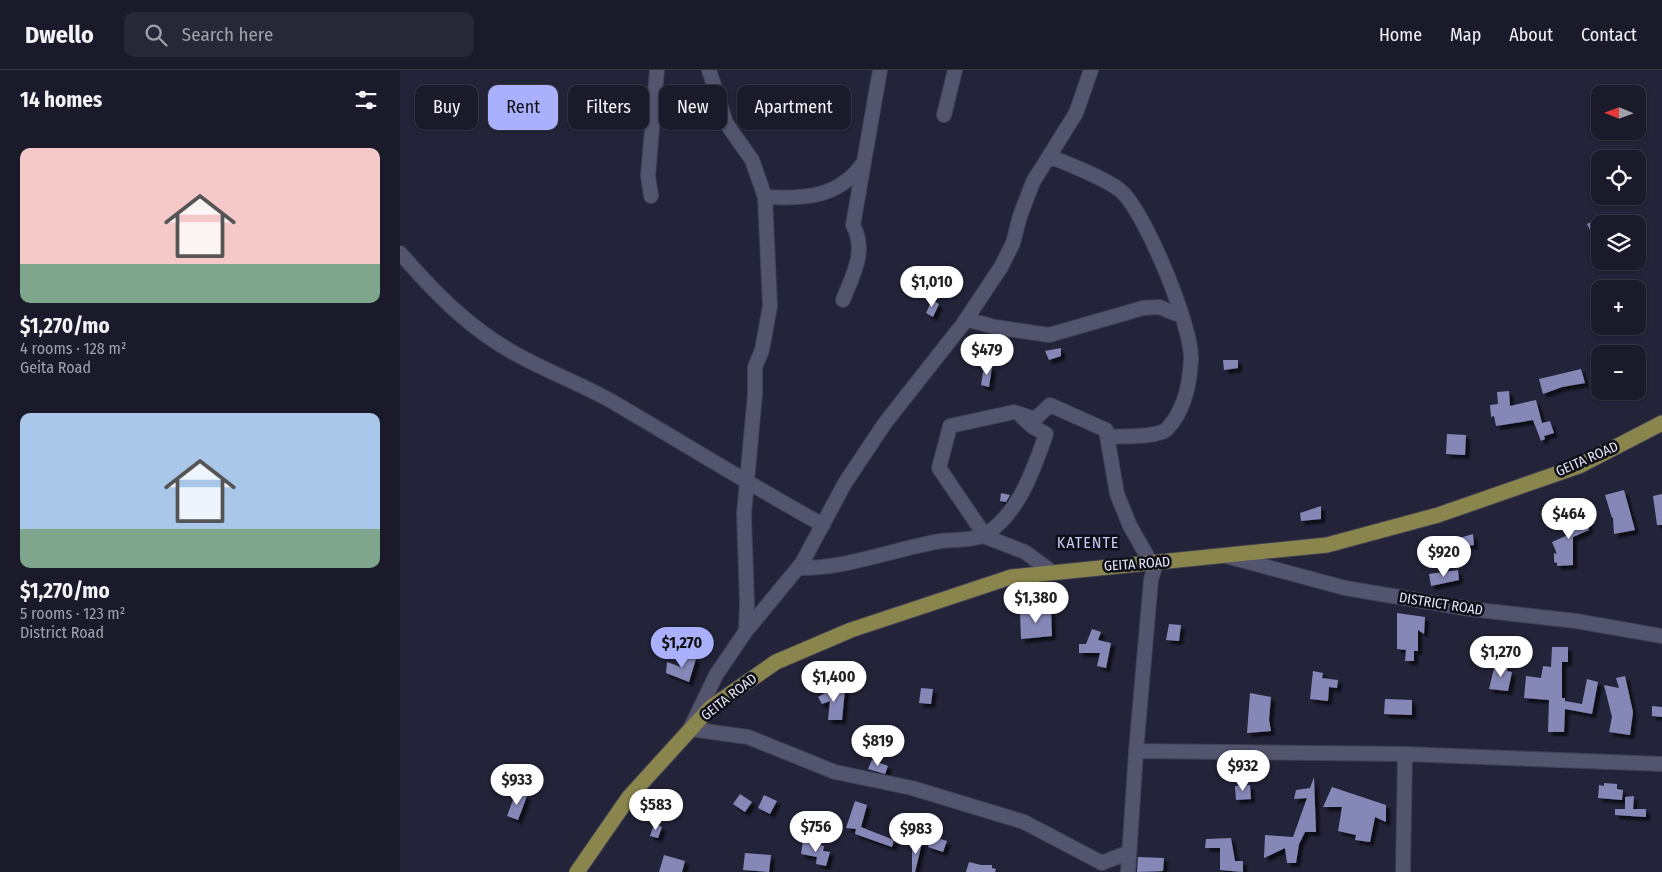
<!DOCTYPE html>
<html lang="en">
<head>
<meta charset="utf-8">
<style>
	body { margin:0; font-family:"Fira Sans Condensed",sans-serif; background:#272737; color:#f1f3f6; height:100vh; display:flex; flex-direction:column; font-size:19px; white-space:nowrap }
	* { box-sizing:border-box; margin:0 }
	p { font-size:16px; color:#9fa1a9 }
	.icon { flex:none; width:28px; height:28px; fill:none; stroke:currentColor; stroke-width:2; stroke-linecap:round; stroke-linejoin:round }
	.map { position:relative; flex:1; overflow:hidden }
	.side { display:flex; flex-direction:column; background:#1a1a2b; width:400px }
	.side>* { flex:none }
	.guide { position:absolute; left:15px; top:15px; width:475px; height:45px; display:flex; gap:10px }
	.needle { width:32px; rotate:271deg }
	.controls { position:absolute; left:1191px; top:15px; display:grid; gap:10px }
	.controls a { display:grid; place-items:center; width:55px; height:55px; border-radius:10px; background:#1a1a2b; box-shadow:0 1px 4px #0004,0 0 0 1px #383847; font-size:25px }
	.price { position:absolute; translate:-50% -42px; padding:0 11px; border-radius:18px; background:#fff; color:#222; font-size:16px; line-height:32px; filter:drop-shadow(0 1px 2px #0008) }
	.price::after { content:''; position:absolute; left:50%; top:30px; width:15px; height:11px; margin-left:-8px; background:inherit; clip-path:polygon(0 0,100% 0,50% 100%) }
	.price.active { background:#a9b0fc; color:#111 }
	ul { padding:0; list-style:none }
	li { display:grid; align-content:center; gap:10px; height:265px; padding:0 20px }
	li span { display:grid; place-items:center; height:155px; border-radius:10px; color:#555 }
	li>.icon { margin-inline-start:auto }
	span .icon { width:90px; height:90px; fill:#fffc; stroke-width:1 }
	li b { font-size:21px }
	h2 { display:flex; justify-content:space-between; align-items:center; height:60px; padding:0 20px; font-size:21px }
	.chip { padding:0 18px; border-radius:10px; background:#1a1a2b; box-shadow:0 1px 4px #0004,0 0 0 1px #383847; font-size:18px; line-height:45px }
	.chip.active { background:#a9b0fc; color:#111 }
	header { display:flex; align-items:center; gap:30px; box-sizing:border-box; height:70px; padding:0 25px; background:#1a1a2b; border-bottom:1px solid #383847 }
	header strong { font-size:24px }
	nav { display:flex; gap:28px; margin-inline-start:auto; font-size:18px }
	.search { width:350px; height:45px; background:#272737; display:flex; align-items:center; gap:12px; box-sizing:border-box; padding:0 18px; border-radius:10px; color:#9fa1a9; font-size:19px }
	main { display:flex; flex:1; min-height:0 }
	.map>svg:first-child { display:block }
</style>
</head>
<body>
<header>
<strong>Dwello</strong>
<div class="search"><svg class="icon" aria-label="search" viewBox="0 0 24 24"><circle cx="10" cy="10" r="6"/><path d="M15 15l6 6"/></svg>Search here</div>
<nav><a>Home</a><a>Map</a><a>About</a><a>Contact</a></nav>
</header>
<main>
<section class="side">
<h2>14 homes<svg class="icon" aria-label="filters" viewBox="0 0 24 24"><path d="M4 7h16M4 17h16"/><circle cx="9" cy="7" r="2"/><circle cx="15" cy="17" r="2"/></svg></h2>
<ul>
<li><span style="background:linear-gradient(#f6c9c9 75%,#7fa58c 0)"><svg class="icon" aria-label="home" viewBox="0 0 24 24"><path d="M3 11l9-7 9 7M6 9v11h12V9"/></svg></span><div><b>$1,270/mo</b><p>4 rooms · 128 m²</p><p>Geita Road</p></div></li>
<li><span style="background:linear-gradient(#a9c7e8 75%,#7fa58c 0)"><svg class="icon" aria-label="home" viewBox="0 0 24 24"><path d="M3 11l9-7 9 7M6 9v11h12V9"/></svg></span><div><b>$1,270/mo</b><p>5 rooms · 123 m²</p><p>District Road</p></div></li>
</ul>
</section>
<div class="map">
<svg width="1262" height="802" viewBox="0 0 1262 802">
	<defs>
		<filter id="shadow"><feDropShadow dx="4" dy="4" stdDeviation="1" flood-color="#0009"/></filter>
	</defs>
	<rect width="100%" height="100%" fill="#232339"/>
	<path fill="#8587b7" filter="url(#shadow)" d="M 1207,144 L 1212,154 L 1200,154 L 1200,160 L 1192,164 L 1187,154 Z
		M 532,230 L 539,234 L 533,247 L 526,243 Z
		M 661,278 L 661,286 L 649,290 L 645,281 Z
		M 823,290 L 838,290 L 838,298 L 824,300 Z
		M 584,296 L 592,297 L 589,317 L 581,315 Z
		M 1181,299 L 1185,313 L 1162,317 L 1143,324 L 1139,309 Z
		M 1109,321 L 1110,336 L 1136,330 L 1142,353 L 1150,351 L 1154,363 L 1144,366 L 1145,369 L 1141,371 L 1133,350 L 1096,356 L 1094,346 L 1091,347 L 1090,335 L 1098,334 L 1097,322 Z
		M 1047,364 L 1066,365 L 1065,385 L 1046,384 Z
		M 1224,420 L 1235,460 L 1214,464 L 1213,447 L 1212,448 L 1205,425 Z
		M 601,423 L 610,425 L 606,432 L 600,431 Z
		M 1262,424 L 1262,455 L 1257,455 L 1253,426 Z
		M 921,436 L 921,449 L 901,451 L 900,443 Z
		M 1176,441 L 1177,453 L 1188,448 L 1189,460 L 1173,467 L 1173,495 L 1157,496 L 1157,493 L 1154,492 L 1154,483 L 1157,484 L 1152,472 L 1168,465 L 1165,445 Z
		M 1073,464 L 1074,475 L 1058,477 L 1056,469 Z
		M 1058,500 L 1059,510 L 1031,516 L 1029,504 Z
		M 651,539 L 652,566 L 621,569 L 620,542 L 641,543 L 641,540 Z
		M 997,543 L 1025,547 L 1024,564 L 1018,560 L 1018,581 L 1014,581 L 1014,591 L 1005,591 L 1006,580 L 997,579 Z
		M 769,554 L 781,555 L 779,571 L 766,570 Z
		M 692,559 L 701,562 L 698,570 L 711,573 L 706,598 L 697,596 L 700,583 L 679,583 L 679,574 L 686,574 Z
		M 1152,577 L 1168,577 L 1168,592 L 1162,592 L 1162,628 L 1165,628 L 1165,631 L 1182,634 L 1187,609 L 1198,612 L 1192,644 L 1165,639 L 1164,662 L 1148,662 L 1149,630 L 1124,628 L 1126,606 L 1141,608 L 1143,596 L 1151,597 Z
		M 285,585 L 296,589 L 289,612 L 266,603 L 267,592 L 281,597 Z
		M 1095,594 L 1108,596 L 1107,601 L 1112,602 L 1108,621 L 1089,619 Z
		M 913,601 L 923,603 L 922,608 L 938,610 L 937,618 L 929,617 L 928,631 L 910,629 Z
		M 1225,606 L 1233,642 L 1230,665 L 1209,662 L 1212,647 L 1204,615 L 1219,618 L 1216,608 Z
		M 437,616 L 438,619 L 445,619 L 442,650 L 428,650 L 430,631 L 422,634 L 418,627 Z
		M 521,618 L 533,619 L 531,634 L 519,633 Z
		M 850,623 L 871,627 L 869,650 L 871,661 L 847,663 Z
		M 985,629 L 1012,630 L 1012,645 L 984,644 Z
		M 1252,636 L 1262,637 L 1262,647 L 1252,646 Z
		M 472,690 L 488,696 L 485,704 L 468,699 Z
		M 914,707 L 916,762 L 905,762 L 899,774 L 896,793 L 887,793 L 885,778 L 864,788 L 865,765 L 893,767 L 907,728 L 894,729 L 896,720 L 910,718 Z
		M 1204,713 L 1217,714 L 1217,719 L 1223,720 L 1222,730 L 1198,728 L 1199,715 L 1204,716 Z
		M 850,715 L 851,729 L 836,730 L 835,716 Z
		M 932,717 L 986,735 L 986,752 L 975,747 L 970,772 L 955,770 L 956,765 L 938,761 L 942,737 L 923,737 Z
		M 116,722 L 127,726 L 118,750 L 107,746 Z
		M 340,724 L 352,732 L 345,742 L 333,734 Z
		M 364,725 L 377,731 L 370,744 L 358,738 Z
		M 1234,726 L 1233,739 L 1246,739 L 1246,747 L 1215,745 L 1215,739 L 1225,739 L 1225,727 Z
		M 455,731 L 467,735 L 461,757 L 494,770 L 492,777 L 455,764 L 456,759 L 446,758 Z
		M 254,754 L 262,757 L 258,768 L 250,766 Z
		M 531,766 L 547,771 L 543,782 L 528,777 Z
		M 831,768 L 835,791 L 843,791 L 843,802 L 820,800 L 820,778 L 805,778 L 806,769 Z
		M 403,771 L 424,776 L 423,781 L 430,782 L 426,796 L 416,794 L 417,787 L 401,784 Z
		M 512,773 L 522,773 L 515,802 L 512,802 Z
		M 345,783 L 371,785 L 369,802 L 343,800 Z
		M 264,785 L 285,791 L 282,802 L 259,802 Z
		M 738,787 L 764,788 L 763,801 L 737,802 Z
		M 569,792 L 581,795 L 592,795 L 592,798 L 596,799 L 595,802 L 566,802 Z"/>
	<g fill="none" stroke-linecap="round" stroke-linejoin="round">
		<defs>
			<path id="minor" d="M 309,0 L 326,53 L 352,90 L 365,127 L 370,236 L 362,280 L 355,297 L 355,324 L 344,444 L 347,533 L 346,561
				M 691,0 L 676,43 L 633,112 L 620,146 L 613,173 L 601,197 L 563,254 L 485,353 L 445,413 L 402,493 L 346,561 L 316,605 L 290,659 L 348,667 L 435,702 L 512,718 L 624,752 L 702,793 L 729,782
				M 544,45 L 555,0
				M 649,86 C 667,94 712,110 724,124 C 747,148 792,256 791,289 C 790,313 784,341 767,359 C 758,368 720,366 707,367
				M 251,126 L 248,106 L 257,0
				M 365,127 C 405,129 439,128 464,92
				M 0,183 C 34,222 69,258 114,283 C 146,301 181,314 213,332 C 283,373 352,416 423,455
				M 443,230 C 453,204 467,182 453,155 L 480,0
				M 566,249 L 595,257 L 649,265 L 743,238 L 759,237 L 782,246
				M 826,486 L 945,518 L 1070,539 L 1176,551 L 1262,566
				M 398,498 C 445,499 494,479 541,471 C 554,469 574,471 586,464 C 619,443 634,399 646,364 L 633,357 L 622,347
				M 652,502 L 625,482 L 586,467 L 539,398 L 550,356 L 614,342 L 635,349 L 650,335 L 706,360 L 717,424 L 730,456 L 751,493
				M 736,681 L 1005,684 L 1262,694
				M 728,802 L 736,681 L 751,510 L 756,493
				M 1003,802 L 1005,684"/>
			<path id="major" d="M 177,802 L 229,727 L 310,638 L 376,592 L 451,560 L 611,507 L 927,475 L 1038,445 L 1179,396 L 1262,353"/>
		</defs>
		<use href="#minor" stroke="#404053" stroke-width="16"/>
		<use href="#major" stroke="#404053" stroke-width="17"/>
		<use href="#minor" stroke="#53546e" stroke-width="14"/>
		<use href="#major" stroke="#8a854c" stroke-width="15"/>
	</g>
	<g text-anchor="middle" dominant-baseline="central" stroke-width="5" stroke-linejoin="round" paint-order="stroke">
		<g font-size="14" fill="#e4e5f4" stroke="#0d0e18">
			<text transform="translate(1187 389) rotate(-24)">GEITA ROAD</text>
			<text transform="translate(737 494) rotate(-4)">GEITA ROAD</text>
			<text transform="translate(1041 534) rotate(9)">DISTRICT ROAD</text>
			<text transform="translate(329 627) rotate(-38)">GEITA ROAD</text>
		</g>
		<g font-size="16" letter-spacing="1" fill="#c5cbf5" stroke="#0d0e18">
			<text x="688" y="472">KATENTE</text>
		</g>
	</g>
</svg>
<div class="controls">
<a><svg class="needle" viewBox="-14 -14 28 28"><path d="M0-13l5 13h-10z" fill="#e53935"/><path d="M0 13l5-13h-10z" fill="#9fa1a9"/></svg></a>
<a><svg class="icon" aria-label="locate" viewBox="0 0 24 24"><circle cx="12" cy="12" r="6"/><path d="M12 2v4M12 18v4M2 12h4M18 12h4"/></svg></a>
<a><svg class="icon" aria-label="layers" viewBox="0 0 24 24"><path d="M12 4l9 5-9 5-9-5zM3 14l9 5 9-5"/></svg></a>
<a>+</a>
<a>−</a>
</div>
<b class="price" style="left:532px;top:238px">$1,010</b>
<b class="price" style="left:587px;top:306px">$479</b>
<b class="price" style="left:1169px;top:470px">$464</b>
<b class="price" style="left:1044px;top:508px">$920</b>
<b class="price" style="left:636px;top:554px">$1,380</b>
<b class="price active" style="left:282px;top:599px">$1,270</b>
<b class="price" style="left:1101px;top:608px">$1,270</b>
<b class="price" style="left:434px;top:633px">$1,400</b>
<b class="price" style="left:478px;top:697px">$819</b>
<b class="price" style="left:843px;top:722px">$932</b>
<b class="price" style="left:117px;top:736px">$933</b>
<b class="price" style="left:256px;top:761px">$583</b>
<b class="price" style="left:416px;top:783px">$756</b>
<b class="price" style="left:516px;top:785px">$983</b>
<div class="guide">
<a class="chip">Buy</a>
<a class="chip active">Rent</a>
<a class="chip">Filters</a>
<a class="chip">New</a>
<a class="chip">Apartment</a>
</div>
</div>
</main>
</body>
</html>
